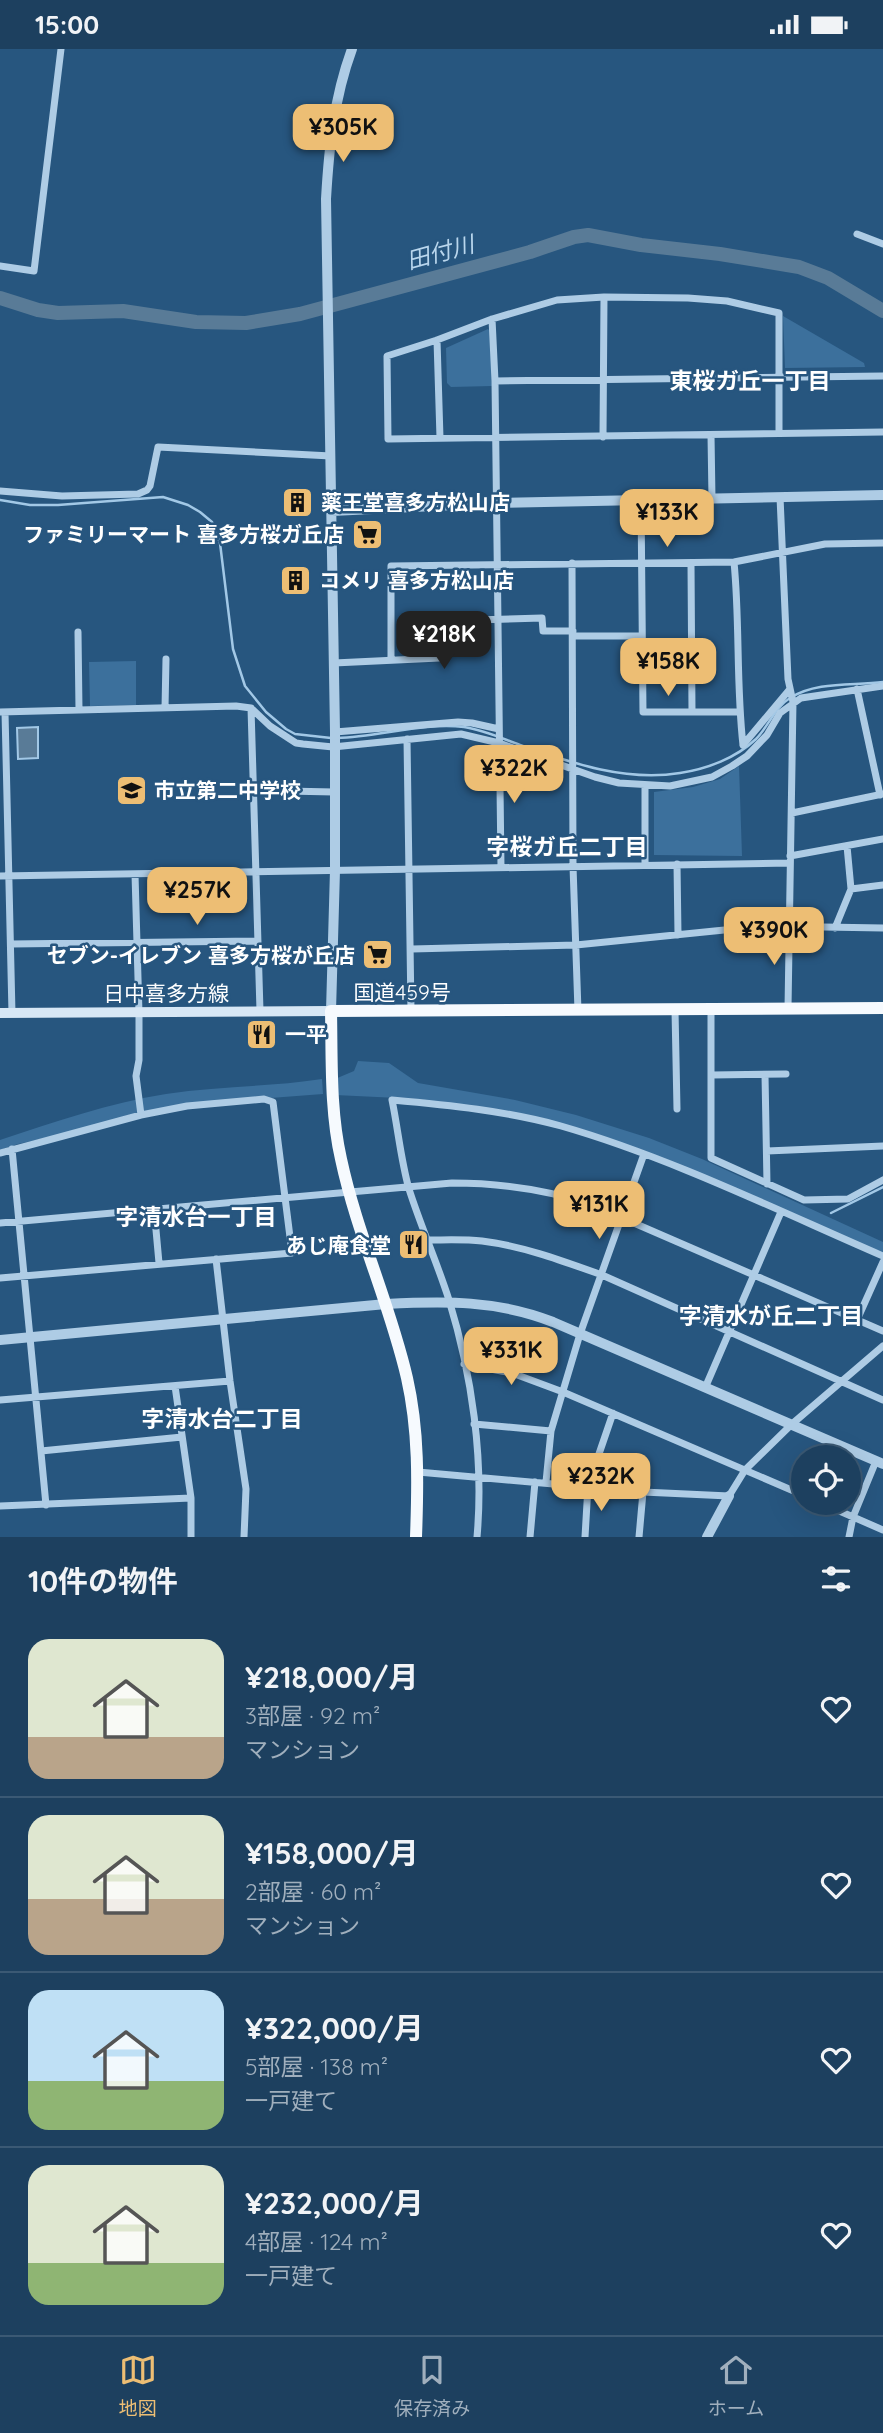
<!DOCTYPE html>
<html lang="ja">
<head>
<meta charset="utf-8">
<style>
	body { margin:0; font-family:Quicksand,"Noto Sans JP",sans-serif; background:#2a4b68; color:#f1f3f6; height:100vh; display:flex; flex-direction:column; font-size:26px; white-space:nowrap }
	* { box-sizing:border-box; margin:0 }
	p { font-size:23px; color:#a0afbd }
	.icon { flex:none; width:38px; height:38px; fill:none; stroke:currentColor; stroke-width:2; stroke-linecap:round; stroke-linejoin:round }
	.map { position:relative; height:1488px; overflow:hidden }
	.panel { display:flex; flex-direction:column; background:#1d405f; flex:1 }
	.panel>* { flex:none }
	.buttons { position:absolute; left:791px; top:1396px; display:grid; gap:14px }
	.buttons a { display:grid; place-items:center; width:70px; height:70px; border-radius:50%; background:#1d405f; box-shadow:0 7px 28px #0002,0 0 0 2px #3b5974; font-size:35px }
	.price { position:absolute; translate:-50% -60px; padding:0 16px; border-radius:14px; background:#edbe74; color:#111; font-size:23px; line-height:46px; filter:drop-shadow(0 2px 4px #0008) }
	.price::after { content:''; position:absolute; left:50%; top:42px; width:21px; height:16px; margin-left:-10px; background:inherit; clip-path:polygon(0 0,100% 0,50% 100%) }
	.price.active { background:#222; color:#fff }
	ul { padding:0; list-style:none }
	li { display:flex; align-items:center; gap:21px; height:175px; padding:0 28px }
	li+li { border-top:2px solid #3b5974 }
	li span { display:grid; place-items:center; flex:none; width:196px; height:140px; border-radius:21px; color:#555 }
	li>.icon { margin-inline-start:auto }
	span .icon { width:84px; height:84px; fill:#fffc; stroke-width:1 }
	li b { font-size:30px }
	h2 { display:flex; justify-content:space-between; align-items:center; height:84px; padding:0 28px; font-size:30px }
	.status { display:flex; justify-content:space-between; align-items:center; height:49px; padding:0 35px; background:#1d405f; direction:ltr }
	.status svg { height:19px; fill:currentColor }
	.tabs { display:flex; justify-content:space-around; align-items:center; height:98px; border-top:2px solid #3b5974; background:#1d405f; font-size:19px; color:#a0afbd }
	.tabs a { display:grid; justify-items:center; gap:4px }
	.tabs .active { color:#edbe74 }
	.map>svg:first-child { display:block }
</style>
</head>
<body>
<div class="status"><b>15:00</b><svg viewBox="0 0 49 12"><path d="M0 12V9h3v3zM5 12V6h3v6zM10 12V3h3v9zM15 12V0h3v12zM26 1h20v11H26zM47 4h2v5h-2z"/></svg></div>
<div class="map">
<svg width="883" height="1488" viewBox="0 0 883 1488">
	<rect width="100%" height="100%" fill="#27567f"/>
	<path fill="#3c709c" d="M 783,267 L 864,314 L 865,318 L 785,319 Z
		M 488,280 L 490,282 L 492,337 L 451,338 L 447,334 L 446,299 Z
		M 136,612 L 136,656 L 90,657 L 89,613 Z
		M 739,717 L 742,807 L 654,806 L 654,743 L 693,738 L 720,730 Z
		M 358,1012 L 389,1014 L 418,1034 L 515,1051 L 576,1066 L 649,1089 L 702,1110 L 883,1193 L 883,1204 L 772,1156 L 558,1075 L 419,1050 L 335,1046 L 335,1030 L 354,1022 Z
		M 322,1030 L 323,1045 L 202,1054 L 18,1095 L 0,1101 L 0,1091 C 54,1073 109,1054 166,1045 C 218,1037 270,1038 322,1030 Z"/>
	<path fill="#597b97" stroke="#a2c8e6" stroke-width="2" d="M 38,678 L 38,709 L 18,710 L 17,679 Z"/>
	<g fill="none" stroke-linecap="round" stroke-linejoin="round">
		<path stroke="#a2c8e6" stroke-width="2.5" d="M 0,451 L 30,456 L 58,456 L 163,448 L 188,456 L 200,463 L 212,473 L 220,494 L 233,600 L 245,637 L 266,663 L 286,680 L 295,685 L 331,689
			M 337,689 C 379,688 423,673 464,678 C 484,681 501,689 520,696 C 572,714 625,733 680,724 C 707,720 736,709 756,690 C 768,678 775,658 790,649 C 817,632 853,637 883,633
			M 831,1164 L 883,1138"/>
		<path stroke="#597b97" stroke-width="14" d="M 0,249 L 38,261 L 58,264 L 123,262 L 196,273 L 246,274 L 300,265 L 530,203 L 574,188 L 588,186 L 641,196 L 720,205 L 799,218 L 828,229 L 883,262"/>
		<path stroke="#aecce5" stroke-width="7" d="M 857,185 L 883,195
			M 0,217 L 34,222 L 61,0
			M 492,270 L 495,332 L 501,818
			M 437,291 L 440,389
			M 495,332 L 883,327
			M 779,384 L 779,264 L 727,252 L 688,249 L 604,248 L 557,251 L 492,270 L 437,291 L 387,307 L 388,390 L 883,383
			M 711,386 L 712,450
			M 603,388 L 604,248
			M 0,442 L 62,447 L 138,445 L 147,441 L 150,437 L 158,398 L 331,407
			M 780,448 L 788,630 L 793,653 L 788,959
			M 641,450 L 643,663 L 739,663
			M 734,513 C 740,574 736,635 743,696
			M 572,514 L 573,817 L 578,962
			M 691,514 L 692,663
			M 78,583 L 79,661
			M 573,587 L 642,587
			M 391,610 L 391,517 L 734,513 L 825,495 L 883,494
			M 334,614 L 439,609 L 439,572 L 542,569 L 543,582 L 573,582
			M 857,640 L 880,746
			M 165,659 L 166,610
			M 251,659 L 260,962
			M 0,663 L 236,657 L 251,659 L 270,677 L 296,694 L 303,695 L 333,698 L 461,685 L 499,694 L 595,728 L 619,734 L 670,737 L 712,728 L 732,717 L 747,707 L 767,686 L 780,664 L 801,649 L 883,637
			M 5,663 L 12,964
			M 335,683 L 458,673 L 472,674 L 499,680
			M 407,690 L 411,962
			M 743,696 L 790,640
			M 645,736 L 645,816
			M 286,742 L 334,743
			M 792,764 L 883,745
			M 790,807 L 883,790
			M 677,815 L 678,886
			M 135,825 L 139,964 L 139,1011 L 136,1027 L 141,1066
			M 0,827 L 790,814
			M 851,840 L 883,836
			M 835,879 L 851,840 L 847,797
			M 11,895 L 257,892
			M 412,900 L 576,896 L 764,877 L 883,879
			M 675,961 L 677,1060
			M 711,961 L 711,1109 L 804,1151 L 848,1150 L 883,1131
			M 712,1026 L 786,1025
			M 765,1026 L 767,1135
			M 12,1100 L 46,1456
			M 767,1102 L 883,1097
			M 0,1104 L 141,1066 L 187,1057 L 264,1050 L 273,1053 L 292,1204 L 0,1229
			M 154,1159 L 159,1214
			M 0,1174 L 452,1134 C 500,1134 544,1140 590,1155 L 883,1282
			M 427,1191 C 445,1191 464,1190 482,1192 C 523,1197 563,1212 602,1226 L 883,1351
			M 216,1210 L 230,1332 L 246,1440 L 244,1488
			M 857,1271 L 883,1213
			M 464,1315 L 512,1324 L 563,1343 L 803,1446
			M 175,1337 L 191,1449 L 191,1488
			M 705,1339 L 781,1163
			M 0,1351 L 230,1332
			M 474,1375 L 551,1382 L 580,1285 L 644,1105
			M 41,1402 L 182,1388
			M 418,1423 L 643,1443 L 729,1447 L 745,1421 L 792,1375 L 883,1297
			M 546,1433 L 551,1382
			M 821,1454 L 883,1481
			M 0,1457 L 191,1449
			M 477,1488 C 484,1410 472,1326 449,1251 C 437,1213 421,1178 409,1140 C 401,1112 398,1080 392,1051 C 448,1056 507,1062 561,1077 C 669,1108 779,1162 883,1207
			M 530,1488 L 535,1433
			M 585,1488 L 588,1437 L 613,1364
			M 639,1488 L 643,1443
			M 849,1488 L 853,1468 L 876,1412"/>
		<path stroke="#aecce5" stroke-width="10" d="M 332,462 L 496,454 L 883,446
			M 331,962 L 335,821 L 335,683 L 326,150 C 329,98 334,49 352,0
			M 0,1291 L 386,1255 C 445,1252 497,1251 553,1273 L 883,1415
			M 707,1488 L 729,1447"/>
		<path stroke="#d7e7f5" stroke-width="10" d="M 0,964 L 331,962"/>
		<path stroke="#f6fafe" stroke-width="12" d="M 416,1488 C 418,1434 419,1382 407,1329 C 390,1255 357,1185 341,1110 C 330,1062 332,1011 331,962 L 883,959"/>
	</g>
	<defs>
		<symbol id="building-square" viewBox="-11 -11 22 22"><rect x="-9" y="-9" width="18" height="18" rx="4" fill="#edbe74" stroke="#27567f"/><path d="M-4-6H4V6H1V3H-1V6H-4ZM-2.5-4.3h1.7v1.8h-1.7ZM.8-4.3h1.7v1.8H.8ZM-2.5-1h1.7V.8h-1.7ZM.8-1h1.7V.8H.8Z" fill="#111"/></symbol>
		<symbol id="supermarket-square" viewBox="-11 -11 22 22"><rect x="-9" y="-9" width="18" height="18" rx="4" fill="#edbe74" stroke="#27567f"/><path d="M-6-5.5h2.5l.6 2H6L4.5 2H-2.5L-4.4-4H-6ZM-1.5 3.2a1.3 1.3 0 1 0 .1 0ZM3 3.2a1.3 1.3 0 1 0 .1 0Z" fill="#111"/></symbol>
		<symbol id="school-square" viewBox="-11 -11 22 22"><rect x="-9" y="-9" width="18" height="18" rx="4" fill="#edbe74" stroke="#27567f"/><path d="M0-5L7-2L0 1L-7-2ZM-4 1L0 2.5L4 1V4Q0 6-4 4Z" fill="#111"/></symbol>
		<symbol id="restaurant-square" viewBox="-11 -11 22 22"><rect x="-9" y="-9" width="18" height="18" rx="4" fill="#edbe74" stroke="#27567f"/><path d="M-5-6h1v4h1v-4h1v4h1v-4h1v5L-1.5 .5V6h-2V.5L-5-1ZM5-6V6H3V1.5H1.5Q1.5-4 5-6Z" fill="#111"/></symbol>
	</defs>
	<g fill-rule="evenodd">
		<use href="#building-square" x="280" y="436" width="35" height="35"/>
		<use href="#supermarket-square" x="350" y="468" width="35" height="35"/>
		<use href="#building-square" x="278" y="514" width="35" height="35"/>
		<use href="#school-square" x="114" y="724" width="35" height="35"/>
		<use href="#supermarket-square" x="360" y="888" width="35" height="35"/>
		<use href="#restaurant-square" x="244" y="968" width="35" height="35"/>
		<use href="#restaurant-square" x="396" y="1178" width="35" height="35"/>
	</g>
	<g text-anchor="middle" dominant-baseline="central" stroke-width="5" stroke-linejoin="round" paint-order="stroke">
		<g font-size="21" font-weight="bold" fill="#fff" stroke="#27567f" text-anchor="start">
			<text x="321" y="453">薬王堂喜多方松山店</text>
			<text x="344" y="485" text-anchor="end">ファミリーマート 喜多方桜ガ丘店</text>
			<text x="319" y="531">コメリ 喜多方松山店</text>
			<text x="154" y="741">市立第二中学校</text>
			<text x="355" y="906" text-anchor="end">セブン-イレブン 喜多方桜が丘店</text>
			<text x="285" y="985">一平</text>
			<text x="391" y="1196" text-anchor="end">あじ庵食堂</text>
		</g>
		<g font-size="21" fill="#fff" stroke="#27567f">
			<text x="402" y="943">国道459号</text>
			<text x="166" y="944">日中喜多方線</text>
		</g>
		<g font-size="23" font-style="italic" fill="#b9d6ed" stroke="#27567f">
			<text transform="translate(440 203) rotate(-15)">田付川</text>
		</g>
		<g font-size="23" font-weight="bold" fill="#fff" stroke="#27567f">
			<text x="750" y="331">東桜ガ丘一丁目</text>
			<text x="567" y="797">字桜ガ丘二丁目</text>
			<text x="196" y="1167">字清水台一丁目</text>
			<text x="771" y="1266">字清水が丘二丁目</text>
			<text x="222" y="1369">字清水台二丁目</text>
		</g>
	</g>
</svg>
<div class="buttons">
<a><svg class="icon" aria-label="locate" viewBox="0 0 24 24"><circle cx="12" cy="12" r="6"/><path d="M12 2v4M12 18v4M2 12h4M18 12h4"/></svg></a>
</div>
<b class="price" style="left:343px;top:115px">¥305K</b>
<b class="price" style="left:667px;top:500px">¥133K</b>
<b class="price active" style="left:444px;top:622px">¥218K</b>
<b class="price" style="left:668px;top:649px">¥158K</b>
<b class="price" style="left:514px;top:756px">¥322K</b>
<b class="price" style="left:197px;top:878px">¥257K</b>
<b class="price" style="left:774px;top:918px">¥390K</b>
<b class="price" style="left:599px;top:1192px">¥131K</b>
<b class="price" style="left:511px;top:1338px">¥331K</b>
<b class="price" style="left:601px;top:1464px">¥232K</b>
</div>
<section class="panel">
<h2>10件の物件<svg class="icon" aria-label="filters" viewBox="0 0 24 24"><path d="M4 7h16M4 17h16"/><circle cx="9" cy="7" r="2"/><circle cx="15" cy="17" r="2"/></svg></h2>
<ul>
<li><span style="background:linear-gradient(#dfe7d0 70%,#b9a48a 0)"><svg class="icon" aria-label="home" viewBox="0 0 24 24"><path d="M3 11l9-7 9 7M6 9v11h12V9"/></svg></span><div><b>¥218,000/月</b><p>3部屋 · 92 m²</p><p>マンション</p></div><svg class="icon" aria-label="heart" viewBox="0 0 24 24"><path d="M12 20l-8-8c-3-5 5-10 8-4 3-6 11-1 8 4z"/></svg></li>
<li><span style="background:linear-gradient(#dfe7d0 60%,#b9a48a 0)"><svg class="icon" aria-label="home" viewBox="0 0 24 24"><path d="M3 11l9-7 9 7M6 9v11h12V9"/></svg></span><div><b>¥158,000/月</b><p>2部屋 · 60 m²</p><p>マンション</p></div><svg class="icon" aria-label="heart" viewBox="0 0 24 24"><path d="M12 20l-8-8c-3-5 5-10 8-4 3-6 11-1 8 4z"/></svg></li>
<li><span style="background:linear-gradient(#bfe0f5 65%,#8fb573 0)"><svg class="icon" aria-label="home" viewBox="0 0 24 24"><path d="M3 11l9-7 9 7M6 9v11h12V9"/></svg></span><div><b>¥322,000/月</b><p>5部屋 · 138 m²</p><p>一戸建て</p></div><svg class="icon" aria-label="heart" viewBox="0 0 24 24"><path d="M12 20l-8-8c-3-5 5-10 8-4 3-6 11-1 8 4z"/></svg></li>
<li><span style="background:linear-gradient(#dfe7d0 70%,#8fb573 0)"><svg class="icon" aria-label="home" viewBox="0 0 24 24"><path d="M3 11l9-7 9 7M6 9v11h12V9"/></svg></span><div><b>¥232,000/月</b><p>4部屋 · 124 m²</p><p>一戸建て</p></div><svg class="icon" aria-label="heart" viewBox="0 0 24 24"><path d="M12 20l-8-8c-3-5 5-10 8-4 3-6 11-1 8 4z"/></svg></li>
</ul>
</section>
<nav class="tabs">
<a class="active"><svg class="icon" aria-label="map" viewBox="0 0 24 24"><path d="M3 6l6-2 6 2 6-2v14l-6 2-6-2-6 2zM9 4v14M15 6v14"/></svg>地図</a>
<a><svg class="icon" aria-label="saved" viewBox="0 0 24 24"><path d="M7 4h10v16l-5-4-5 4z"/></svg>保存済み</a>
<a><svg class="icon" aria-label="home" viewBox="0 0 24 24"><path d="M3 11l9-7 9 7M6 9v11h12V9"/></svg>ホーム</a>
</nav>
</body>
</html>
